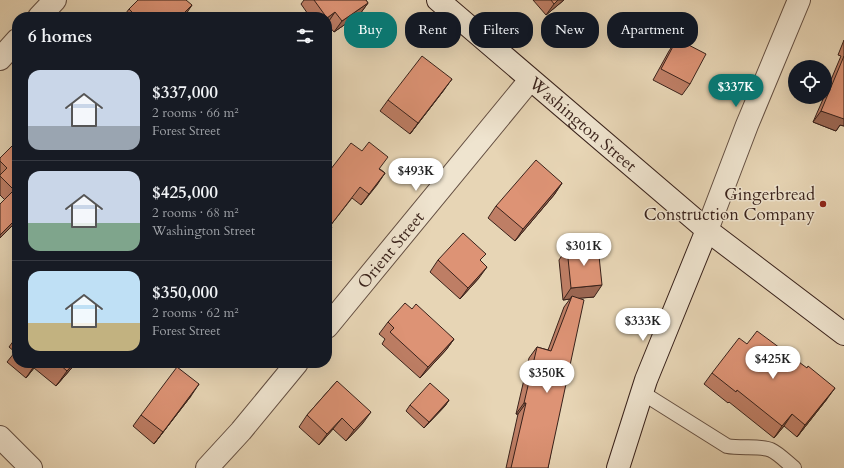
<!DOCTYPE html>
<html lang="en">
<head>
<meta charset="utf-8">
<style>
	body { margin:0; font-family:Cardo,serif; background:#242831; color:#f1f3f6; height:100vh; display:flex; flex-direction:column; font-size:15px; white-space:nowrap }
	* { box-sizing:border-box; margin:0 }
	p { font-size:13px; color:#9ea1a6 }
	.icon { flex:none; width:22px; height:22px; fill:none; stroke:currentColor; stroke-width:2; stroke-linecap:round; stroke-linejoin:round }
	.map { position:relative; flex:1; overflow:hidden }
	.side { position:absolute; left:12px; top:12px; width:320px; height:356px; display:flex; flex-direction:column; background:#171b24; border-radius:16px; box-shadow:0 4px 16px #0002 }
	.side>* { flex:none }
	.top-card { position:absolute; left:344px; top:12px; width:380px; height:36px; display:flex; gap:8px }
	.fabs { position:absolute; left:788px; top:60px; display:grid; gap:8px }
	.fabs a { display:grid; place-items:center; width:44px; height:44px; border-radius:50%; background:#171b24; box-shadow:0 4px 16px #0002; font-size:20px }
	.price { position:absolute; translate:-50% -34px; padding:0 9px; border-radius:14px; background:#fff; color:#222; font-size:13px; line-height:26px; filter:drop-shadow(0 1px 2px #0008) }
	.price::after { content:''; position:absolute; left:50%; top:24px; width:12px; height:9px; margin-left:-6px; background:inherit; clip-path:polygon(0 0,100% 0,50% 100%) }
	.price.on { background:#0f766e; color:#fff }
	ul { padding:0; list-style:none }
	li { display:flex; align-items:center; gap:12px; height:100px; padding:0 16px }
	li+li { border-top:1px solid #363941 }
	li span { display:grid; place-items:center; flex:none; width:112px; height:80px; border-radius:12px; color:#555 }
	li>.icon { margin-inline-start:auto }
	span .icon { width:48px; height:48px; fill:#fffc; stroke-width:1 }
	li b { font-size:17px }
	h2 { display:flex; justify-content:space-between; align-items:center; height:48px; padding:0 16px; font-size:17px }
	.chip { padding:0 14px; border-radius:16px; background:#171b24; box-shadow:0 4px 16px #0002; font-size:14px; line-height:36px }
	.chip.on { background:#0f766e; color:#fff }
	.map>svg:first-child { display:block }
</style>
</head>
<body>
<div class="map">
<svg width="844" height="468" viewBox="0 0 844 468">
	<rect width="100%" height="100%" fill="#e7d5b5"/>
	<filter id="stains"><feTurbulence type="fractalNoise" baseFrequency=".005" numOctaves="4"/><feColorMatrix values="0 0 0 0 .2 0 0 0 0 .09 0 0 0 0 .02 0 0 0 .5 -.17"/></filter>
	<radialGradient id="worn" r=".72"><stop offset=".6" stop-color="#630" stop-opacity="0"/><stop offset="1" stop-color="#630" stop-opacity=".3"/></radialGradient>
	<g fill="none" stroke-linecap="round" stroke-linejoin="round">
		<defs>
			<path id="service" d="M 641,392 L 727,446 C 741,449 760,445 771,450 C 778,453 788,463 794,468"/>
			<g id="minor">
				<path d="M 39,17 L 55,0"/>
				<path d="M 0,59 L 17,40"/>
				<path d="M 707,230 L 747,125 L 799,0"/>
				<path id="s1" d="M 327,327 L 530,80"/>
				<path d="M 0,437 L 31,468"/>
				<path d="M 207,468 L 241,431 L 297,363"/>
			</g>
			<g id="secondary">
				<path id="s2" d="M 438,0 L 707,230 L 844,334"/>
				<path d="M 618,468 L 646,380 L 707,230"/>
			</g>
		</defs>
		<use href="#service" stroke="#644f42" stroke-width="16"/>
		<use href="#minor" stroke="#644f42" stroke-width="24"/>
		<use href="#secondary" stroke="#39221b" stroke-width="24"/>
		<use href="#service" stroke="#efe4cf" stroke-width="14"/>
		<use href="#minor" stroke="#efe4cf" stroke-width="22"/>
		<use href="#secondary" stroke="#efe4cf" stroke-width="22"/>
	</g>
	<path fill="#be7e65" stroke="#39221b" d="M 304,0 L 366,0 L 368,3 L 360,14 L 334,32 L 327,24 L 327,17 L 310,17 L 301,4 Z
		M 533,0 L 564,0 L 546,15 Z
		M 192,5 L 183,17 L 123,17 L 129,9 Z
		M 677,39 L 690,84 L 682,95 L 653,80 L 669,51 Z
		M 844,40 L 844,126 L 840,125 L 836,131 L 813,122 L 824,97 L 825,97 L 825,94 L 841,56 L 838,55 Z
		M 444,90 L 410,134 L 380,111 L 388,100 Z
		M 17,141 L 17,221 L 0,238 L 5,200 L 0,195 L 0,158 Z
		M 380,169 L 385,173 L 361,205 L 352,198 L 330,226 L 332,227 L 327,234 L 327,174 Z
		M 562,183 L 554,195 L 515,241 L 488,218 L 496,206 Z
		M 567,248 L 594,297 L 579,298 L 548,468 L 506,468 L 518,414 L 516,414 L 529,358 L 537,347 L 548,350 L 564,307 L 570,299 L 563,300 L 559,260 Z
		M 438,260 L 481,261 L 479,278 L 460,299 L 430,272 Z
		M 412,309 L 454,339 L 446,350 L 420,378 L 382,344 L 385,339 L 379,334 L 388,322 Z
		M 17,336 L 17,363 L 76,363 L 56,386 L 34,368 L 26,378 L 7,362 L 15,352 L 9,347 Z
		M 712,373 L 827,399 L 797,437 L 784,426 L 774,438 L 729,402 L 728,403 L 704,384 Z
		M 337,381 L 363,423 L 346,441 L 333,429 L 319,445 L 299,427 L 307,415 Z
		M 191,396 L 154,444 L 133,426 L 141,415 Z
		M 449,400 L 445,406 L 424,428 L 406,411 L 410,405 Z"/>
	<path fill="#9b6752" stroke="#39221b" d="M 558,0 L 564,0 L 546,15 L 554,4 Z
		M 368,3 L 360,14 L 334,32 L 342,21 Z
		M 192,5 L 184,17 L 180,17 Z
		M 335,12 L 327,24 L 327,18 Z
		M 452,79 L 444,90 L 410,134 L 418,123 Z
		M 821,111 L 844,117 L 844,126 L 840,125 L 836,131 L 813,122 Z
		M 385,173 L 377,185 L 361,205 L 369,194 Z
		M 562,183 L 554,195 L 515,241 L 523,229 Z
		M 17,218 L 17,221 L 0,238 L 0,235 Z
		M 487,267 L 479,278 L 460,299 L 468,288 Z
		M 602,285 L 594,297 L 571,299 L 572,296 L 570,299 L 563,300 L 571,288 Z
		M 454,339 L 446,350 L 420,378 L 428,367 Z
		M 36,363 L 38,363 L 26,378 Z
		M 74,363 L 76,363 L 56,386 L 67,371 Z
		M 199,384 L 191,396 L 154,444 Z
		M 835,388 L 827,399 L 797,437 L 805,425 Z
		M 449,400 L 445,406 L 424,428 L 429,422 Z
		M 524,403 L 526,403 L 518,414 L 516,414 Z
		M 371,412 L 363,423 L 346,441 L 354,430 Z
		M 792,414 L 784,426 L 774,438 L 782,426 Z
		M 342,418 L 333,429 L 319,445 L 327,434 Z"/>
	<path fill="#dd9375" stroke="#39221b" d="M 138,0 L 186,0 L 192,5 L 180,17 L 137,17 L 129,9 Z
		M 314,0 L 366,0 L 368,3 L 342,21 L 335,12 L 327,18 Z
		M 551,0 L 558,0 L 554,4 Z
		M 677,39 L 706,54 L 690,84 L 661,69 Z
		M 422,56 L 452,79 L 418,123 L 388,100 Z
		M 844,56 L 844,119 L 821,111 Z
		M 17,141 L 17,218 L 0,235 L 0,204 L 14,190 L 0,176 L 0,175 L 7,168 L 0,161 L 0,158 Z
		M 369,142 L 388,157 L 379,169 L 385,173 L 369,194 L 360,187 L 330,226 L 332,227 L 327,232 L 327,181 L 330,178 L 327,176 L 327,174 L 351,143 L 362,151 Z
		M 536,160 L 562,183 L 523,229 L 496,206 Z
		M 463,233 L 486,254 L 480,260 L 487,267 L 468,288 L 438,260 Z
		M 598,246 L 602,285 L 571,288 L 567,248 Z
		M 572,296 L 584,300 L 548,468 L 511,468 L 526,403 L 524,403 L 537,347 L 551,351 Z
		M 405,303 L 412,309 L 416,304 L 454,339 L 428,367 L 390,332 L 394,328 L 388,322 Z
		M 757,331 L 807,368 L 808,366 L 835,388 L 805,425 L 792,414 L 782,426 L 737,390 L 736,392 L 712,373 L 739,338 L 747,344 Z
		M 58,363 L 74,363 L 67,371 Z
		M 177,367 L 199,384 L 163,432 L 141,415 Z
		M 337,381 L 371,412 L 354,430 L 342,418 L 327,434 L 307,415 Z
		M 430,383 L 449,400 L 429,422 L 410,405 Z"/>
	<circle fill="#8f2418" stroke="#efe4cf" stroke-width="1.5" cx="823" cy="204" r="4"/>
	<g text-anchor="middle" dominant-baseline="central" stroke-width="3" stroke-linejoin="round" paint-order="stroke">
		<g font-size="17" fill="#39221b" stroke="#efe4cf">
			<text stroke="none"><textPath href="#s2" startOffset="191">Washington Street</textPath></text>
			<text stroke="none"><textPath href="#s1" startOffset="100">Orient Street</textPath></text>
		</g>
		<g font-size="17" fill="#39221b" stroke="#efe4cf" text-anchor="end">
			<text x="815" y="194">Gingerbread<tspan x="815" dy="20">Construction Company</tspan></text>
		</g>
	</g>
	<rect width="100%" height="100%" filter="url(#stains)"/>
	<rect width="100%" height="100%" fill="url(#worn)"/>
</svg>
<div class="fabs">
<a><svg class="icon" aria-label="locate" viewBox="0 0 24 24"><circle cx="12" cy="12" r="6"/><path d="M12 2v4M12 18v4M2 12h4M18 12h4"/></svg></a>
</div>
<b class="price on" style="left:736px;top:108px">$337K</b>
<b class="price" style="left:416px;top:192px">$493K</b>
<b class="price" style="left:584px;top:267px">$301K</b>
<b class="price" style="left:643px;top:342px">$333K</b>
<b class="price" style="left:773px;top:380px">$425K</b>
<b class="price" style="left:547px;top:394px">$350K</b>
<div class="top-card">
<a class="chip on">Buy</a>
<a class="chip">Rent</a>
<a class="chip">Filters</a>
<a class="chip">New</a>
<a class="chip">Apartment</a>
</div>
<section class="side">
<h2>6 homes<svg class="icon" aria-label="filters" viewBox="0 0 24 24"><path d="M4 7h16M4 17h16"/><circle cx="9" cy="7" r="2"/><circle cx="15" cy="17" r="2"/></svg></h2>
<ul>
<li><span style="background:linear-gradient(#c9d6e8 70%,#9aa5b1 0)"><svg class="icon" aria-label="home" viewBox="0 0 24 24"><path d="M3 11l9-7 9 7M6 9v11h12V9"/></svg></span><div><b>$337,000</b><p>2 rooms · 66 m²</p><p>Forest Street</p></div></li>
<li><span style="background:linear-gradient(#c9d6e8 65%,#7fa58c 0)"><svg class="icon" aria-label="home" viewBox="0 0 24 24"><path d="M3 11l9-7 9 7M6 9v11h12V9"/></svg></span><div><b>$425,000</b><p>2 rooms · 68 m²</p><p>Washington Street</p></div></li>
<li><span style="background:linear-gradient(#bfe0f5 65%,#c2b280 0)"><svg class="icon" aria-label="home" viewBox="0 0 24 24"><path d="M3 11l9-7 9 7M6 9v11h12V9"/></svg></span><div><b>$350,000</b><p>2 rooms · 62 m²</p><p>Forest Street</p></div></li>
</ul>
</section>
</div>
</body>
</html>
